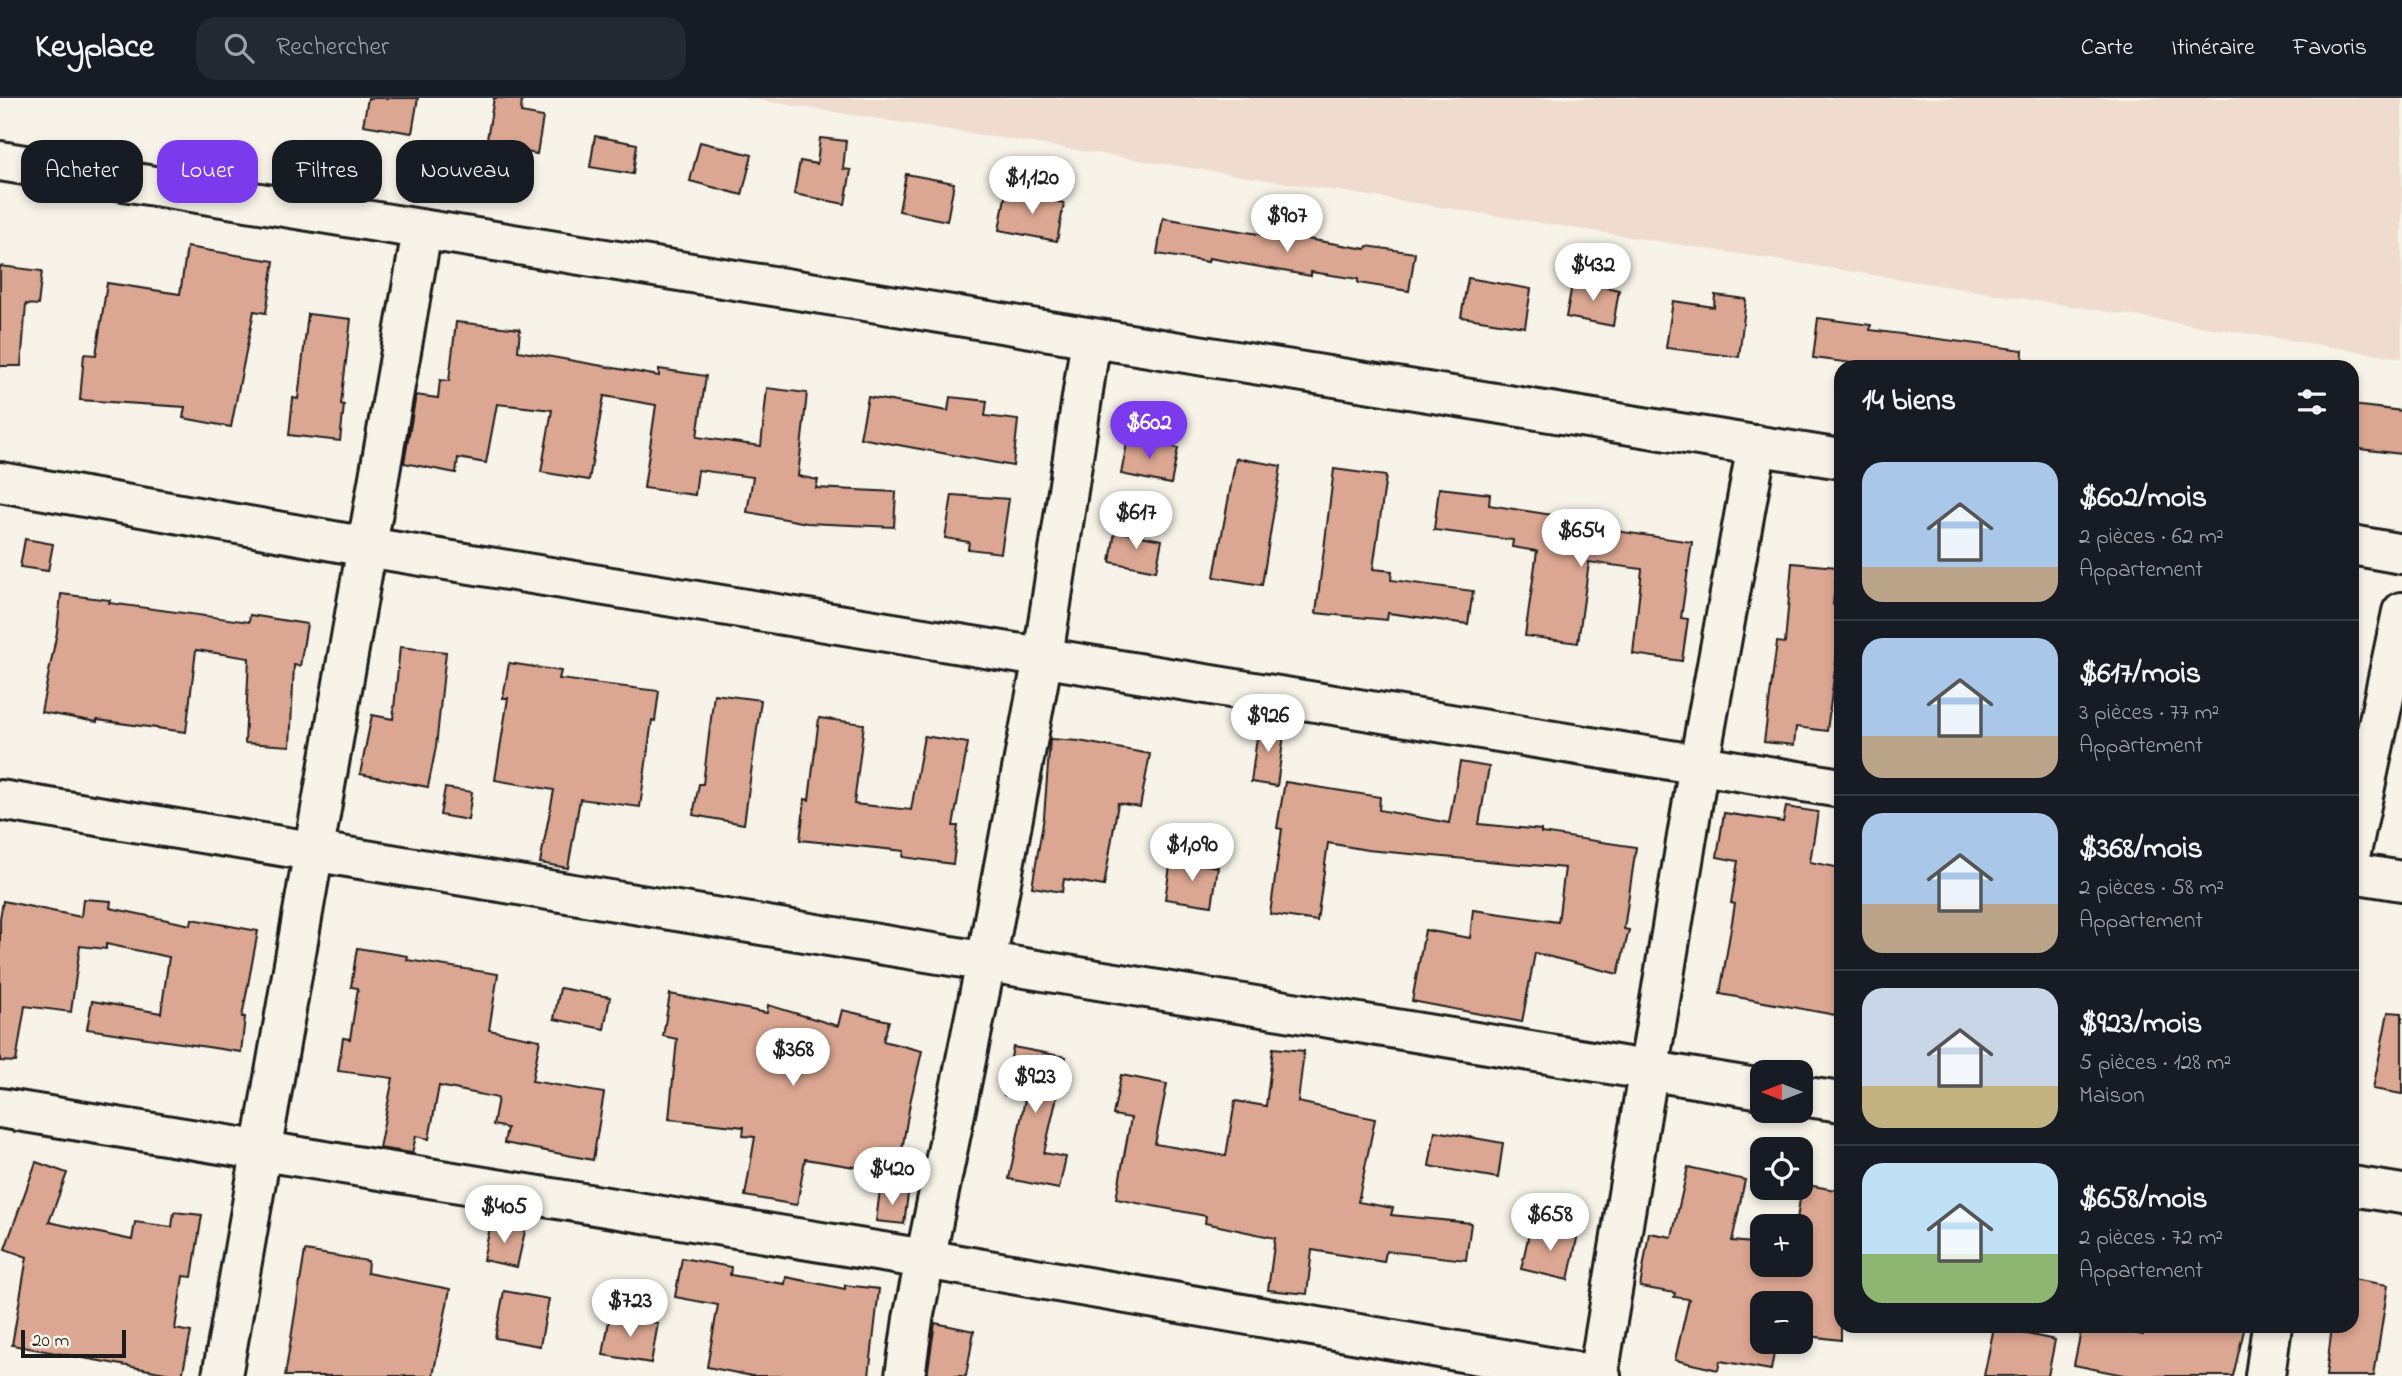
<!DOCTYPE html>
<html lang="fr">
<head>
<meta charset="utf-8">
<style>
	body { margin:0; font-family:"Indie Flower",sans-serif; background:#242831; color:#f1f3f6; height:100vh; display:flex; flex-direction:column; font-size:26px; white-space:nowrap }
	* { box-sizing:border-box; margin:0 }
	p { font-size:23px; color:#9ea1a6 }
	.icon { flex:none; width:38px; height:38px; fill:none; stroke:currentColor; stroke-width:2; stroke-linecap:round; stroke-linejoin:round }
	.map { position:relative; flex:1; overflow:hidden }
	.details { position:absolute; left:1834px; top:262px; width:525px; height:973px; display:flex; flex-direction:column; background:#171b24; border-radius:21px; box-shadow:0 4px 10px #0003 }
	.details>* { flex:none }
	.hud { position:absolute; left:21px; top:42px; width:665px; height:63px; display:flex; gap:14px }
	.needle { width:46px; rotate:270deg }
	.buttons { position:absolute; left:1750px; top:962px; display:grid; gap:14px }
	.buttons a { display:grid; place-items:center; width:63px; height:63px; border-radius:14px; background:#171b24; box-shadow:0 4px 10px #0003; font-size:35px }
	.scale { position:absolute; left:21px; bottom:18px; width:105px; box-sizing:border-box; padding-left:7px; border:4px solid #1c1c1c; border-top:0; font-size:19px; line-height:24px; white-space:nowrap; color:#1c1c1c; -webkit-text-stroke:5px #f7f3e8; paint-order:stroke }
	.price { position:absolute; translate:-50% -60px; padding:0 16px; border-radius:24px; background:#fff; color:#222; font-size:23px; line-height:46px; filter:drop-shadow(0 2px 4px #0008) }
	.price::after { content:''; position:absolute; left:50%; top:42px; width:21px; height:16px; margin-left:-10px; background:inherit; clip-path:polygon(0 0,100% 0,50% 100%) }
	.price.on { background:#7c3aed; color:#fff }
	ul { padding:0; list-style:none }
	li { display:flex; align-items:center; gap:21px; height:175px; padding:0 28px }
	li+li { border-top:2px solid #363941 }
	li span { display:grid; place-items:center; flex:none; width:196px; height:140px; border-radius:21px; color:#555 }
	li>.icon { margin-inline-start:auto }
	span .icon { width:84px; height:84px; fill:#fffc; stroke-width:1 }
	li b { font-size:30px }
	h2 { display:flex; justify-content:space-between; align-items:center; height:84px; padding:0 28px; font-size:30px }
	.pill { padding:0 24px; border-radius:21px; background:#171b24; box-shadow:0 4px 10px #0003; font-size:24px; line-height:63px }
	.pill.on { background:#7c3aed; color:#fff }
	header { display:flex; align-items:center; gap:42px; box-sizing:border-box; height:98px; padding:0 35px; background:#171b24; border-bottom:2px solid #363941 }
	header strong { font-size:33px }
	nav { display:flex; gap:38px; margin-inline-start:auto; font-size:24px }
	.search { width:490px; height:63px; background:#242831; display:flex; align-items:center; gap:18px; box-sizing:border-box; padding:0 24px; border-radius:21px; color:#9ea1a6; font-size:26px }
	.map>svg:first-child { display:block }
</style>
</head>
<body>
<header>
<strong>Keyplace</strong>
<div class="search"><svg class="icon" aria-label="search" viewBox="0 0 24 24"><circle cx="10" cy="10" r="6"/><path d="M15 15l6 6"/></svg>Rechercher</div>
<nav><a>Carte</a><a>Itinéraire</a><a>Favoris</a></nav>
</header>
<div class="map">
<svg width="2402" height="1278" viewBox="0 0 2402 1278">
	<rect width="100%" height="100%" fill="#f7f3e8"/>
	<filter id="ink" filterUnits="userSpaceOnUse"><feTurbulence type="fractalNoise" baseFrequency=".0143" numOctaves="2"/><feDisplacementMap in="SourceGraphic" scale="14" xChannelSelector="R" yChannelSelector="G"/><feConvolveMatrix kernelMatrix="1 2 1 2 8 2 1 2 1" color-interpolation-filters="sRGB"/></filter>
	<g filter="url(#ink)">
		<path fill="#efdcce" d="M 745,0 L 2402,0 L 2402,260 Z"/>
		<path fill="#dca792" stroke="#1c1c1c" stroke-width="2" d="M 368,0 L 418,0 L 412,35 L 363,27 Z
			M 494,0 L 522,0 L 521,15 L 543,19 L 537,56 L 486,47 Z
			M 595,38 L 637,46 L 633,76 L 590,69 Z
			M 820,40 L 846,43 L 843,71 L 851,72 L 845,106 L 794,96 L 800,63 L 817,66 Z
			M 700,44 L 752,57 L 742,97 L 690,83 Z
			M 906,76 L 954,85 L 947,123 L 899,113 Z
			M 1006,94 L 1064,105 L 1057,143 L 999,132 Z
			M 1163,120 L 1265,137 L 1266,134 L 1366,151 L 1367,148 L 1415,155 L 1409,193 L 1358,185 L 1358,181 L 1311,174 L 1311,178 L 1209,160 L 1208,164 L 1157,156 Z
			M 187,149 L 274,163 L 266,215 L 254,213 L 231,329 L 183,320 L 185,309 L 80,302 L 84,256 L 96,257 L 107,185 L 180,196 Z
			M 0,168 L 42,173 L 38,207 L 26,206 L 21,268 L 0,268 Z
			M 1468,180 L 1531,191 L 1525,229 L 1461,219 Z
			M 1573,182 L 1619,192 L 1613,228 L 1566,219 Z
			M 1715,197 L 1746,201 L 1739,259 L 1666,250 L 1673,203 L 1714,209 Z
			M 308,216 L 351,221 L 341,306 L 344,307 L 340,343 L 289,337 L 293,300 L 298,301 Z
			M 1818,220 L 1871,227 L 1870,232 L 2023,252 L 2022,270 L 1890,270 L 1813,260 Z
			M 456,224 L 520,231 L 518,253 L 659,278 L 659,271 L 706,278 L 697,339 L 761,348 L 767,290 L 807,295 L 798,378 L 818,382 L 816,390 L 896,394 L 894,429 L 807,425 L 747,414 L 753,379 L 698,372 L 695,397 L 644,390 L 656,307 L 604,298 L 589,382 L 541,374 L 552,312 L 497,306 L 486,365 L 458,360 L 456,375 L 404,365 L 416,297 L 438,300 L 440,282 L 449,283 Z
			M 868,299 L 948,313 L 950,299 L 987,303 L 985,318 L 1018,322 L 1013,368 L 860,340 Z
			M 2352,307 L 2402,313 L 2402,356 L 2352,350 Z
			M 1128,340 L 1178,350 L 1171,386 L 1121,376 Z
			M 1236,360 L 1281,368 L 1262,487 L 1214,479 Z
			M 1334,371 L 1386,378 L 1373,471 L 1392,473 L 1391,482 L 1473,493 L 1468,526 L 1388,515 L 1387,522 L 1316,515 Z
			M 1439,390 L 1490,396 L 1489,407 L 1596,424 L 1595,430 L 1692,444 L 1681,520 L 1688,521 L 1682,563 L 1633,556 L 1642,471 L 1589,464 L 1578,545 L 1525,538 L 1537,453 L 1512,449 L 1513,442 L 1434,432 Z
			M 952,397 L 1009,401 L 1001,455 L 968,451 L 969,444 L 945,440 Z
			M 1115,433 L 1162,442 L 1156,473 L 1110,464 Z
			M 25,441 L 53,446 L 48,473 L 20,469 Z
			M 1792,465 L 1837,469 L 1833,507 L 1841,508 L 1841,525 L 1827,633 L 1796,629 L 1794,647 L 1764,644 L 1777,544 L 1785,545 Z
			M 61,496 L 110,502 L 109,505 L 249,524 L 250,517 L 307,526 L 300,568 L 294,567 L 290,648 L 245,645 L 249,560 L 196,552 L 186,634 L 97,622 L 97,624 L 41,614 L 57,534 Z
			M 400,549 L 446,554 L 436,649 L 428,689 L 360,676 L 372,617 L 393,621 Z
			M 509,565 L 561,573 L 559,581 L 659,593 L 655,623 L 652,622 L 640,709 L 580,701 L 568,770 L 540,765 L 554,692 L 495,682 L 508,600 L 503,600 Z
			M 714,596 L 761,602 L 744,726 L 693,717 L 699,686 L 703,686 Z
			M 819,620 L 864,626 L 854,706 L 911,712 L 924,638 L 968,645 L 953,728 L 958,728 L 953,766 L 903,759 L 904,753 L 800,742 L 805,701 L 809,702 Z
			M 1259,625 L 1285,629 L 1277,688 L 1251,684 Z
			M 1050,641 L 1079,643 L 1150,656 L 1140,709 L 1118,705 L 1104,788 L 1064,781 L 1062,794 L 1032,789 L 1044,719 Z
			M 1460,664 L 1489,669 L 1479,726 L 1541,732 L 1541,735 L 1636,749 L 1624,831 L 1629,832 L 1618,876 L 1535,855 L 1522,924 L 1412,903 L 1425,832 L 1470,840 L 1473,812 L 1558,824 L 1565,770 L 1367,752 L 1328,745 L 1317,823 L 1270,816 L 1282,731 L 1277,730 L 1285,684 L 1380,699 L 1379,712 L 1449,725 Z
			M 445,690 L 472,694 L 468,722 L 440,717 Z
			M 1786,709 L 1818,714 L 1810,764 L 1841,770 L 1841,918 L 1720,896 L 1735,806 L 1731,805 L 1738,763 L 1717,759 L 1724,715 L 1783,724 Z
			M 1171,762 L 1218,769 L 1212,808 L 1165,801 Z
			M 83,801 L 111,803 L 110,810 L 191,827 L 192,821 L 258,833 L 242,919 L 245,919 L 241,954 L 87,931 L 92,903 L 161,915 L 169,859 L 106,846 L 106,851 L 80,848 L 71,914 L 25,908 L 16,964 L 0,963 L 0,820 L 3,803 L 81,819 Z
			M 357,850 L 408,858 L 407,862 L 498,876 L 489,932 L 540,942 L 532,983 L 604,995 L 593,1062 L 504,1045 L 507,1030 L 493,1027 L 498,1000 L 439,988 L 429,1041 L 416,1038 L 412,1055 L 379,1050 L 393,980 L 338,973 L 343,940 L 350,941 L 358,890 L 351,889 Z
			M 560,890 L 610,899 L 604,931 L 554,921 Z
			M 670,896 L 767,915 L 768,907 L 838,928 L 842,912 L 889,923 L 883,943 L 922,953 L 910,1005 L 898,1076 L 805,1061 L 797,1107 L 745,1098 L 755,1039 L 743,1038 L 744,1029 L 669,1021 L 677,941 L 663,938 Z
			M 2388,914 L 2402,915 L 2402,996 L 2373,991 Z
			M 1013,949 L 1066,959 L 1044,1055 L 1066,1059 L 1059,1091 L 1009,1081 L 1025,1001 L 1004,997 Z
			M 1273,950 L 1304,953 L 1298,1004 L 1375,1021 L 1358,1104 L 1393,1110 L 1391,1117 L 1471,1125 L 1466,1162 L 1386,1153 L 1384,1164 L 1312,1152 L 1307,1196 L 1268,1192 L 1275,1140 L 1205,1125 L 1206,1118 L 1116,1101 L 1131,1020 L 1113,1017 L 1121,977 L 1167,986 L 1155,1046 L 1226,1058 L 1235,1003 L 1266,1008 Z
			M 1435,1033 L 1503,1045 L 1498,1080 L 1429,1068 Z
			M 36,1064 L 67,1075 L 49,1124 L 132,1142 L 135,1124 L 172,1129 L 174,1114 L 202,1117 L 192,1179 L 183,1178 L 175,1231 L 191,1234 L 182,1278 L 12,1247 L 27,1159 L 5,1151 Z
			M 1688,1069 L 1745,1082 L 1732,1143 L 1762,1146 L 1762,1167 L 1801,1167 L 1801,1129 L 1796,1129 L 1802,1086 L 1841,1093 L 1841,1242 L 1801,1237 L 1801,1206 L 1762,1206 L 1762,1244 L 1776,1244 L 1771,1272 L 1720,1263 L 1718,1272 L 1675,1262 L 1689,1201 L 1674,1199 L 1675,1195 L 1640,1189 L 1649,1135 L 1672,1139 Z
			M 880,1092 L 908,1096 L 904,1126 L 876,1123 Z
			M 491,1125 L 525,1133 L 517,1169 L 483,1162 Z
			M 1530,1131 L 1578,1136 L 1568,1182 L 1521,1171 Z
			M 305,1153 L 368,1163 L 367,1175 L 450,1191 L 433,1278 L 285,1278 Z
			M 682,1160 L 731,1169 L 730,1177 L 785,1186 L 786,1179 L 845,1191 L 845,1187 L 879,1191 L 869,1278 L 752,1278 L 707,1269 L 718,1207 L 675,1199 Z
			M 2352,1181 L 2388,1187 L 2374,1278 L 2326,1278 L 2332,1228 L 2352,1228 Z
			M 504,1193 L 549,1201 L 540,1248 L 495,1240 Z
			M 610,1217 L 658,1225 L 651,1265 L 603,1257 Z
			M 935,1225 L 974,1233 L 966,1278 L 927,1278 Z
			M 2082,1228 L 2099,1228 L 2143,1237 L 2145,1228 L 2245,1228 L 2233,1278 L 2128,1278 L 2074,1267 Z
			M 1994,1229 L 2055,1242 L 2048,1278 L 1984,1278 Z"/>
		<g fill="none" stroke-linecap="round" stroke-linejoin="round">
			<defs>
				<path id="minor" d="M 0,63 L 1841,361
					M 0,384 L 367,449 L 1841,690
					M 2352,447 L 2402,456
					M 0,702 L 1762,991
					M 2352,750 L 2402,514
					M 2352,775 L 2402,783
					M 1801,998 L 1841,1004
					M 0,1010 L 925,1161 L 1601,1278
					M 2352,1088 L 2402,1096
					M 222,1278 L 422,133
					M 905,1278 L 913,1221 L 986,864 L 1043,559 L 1091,240
					M 1598,1278 L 1699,666 L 1757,347
					M 2265,1278 L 2272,1228"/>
			</defs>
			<use href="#minor" stroke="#1c1c1c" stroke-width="44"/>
			<use href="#minor" stroke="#f7f3e8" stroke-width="38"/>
		</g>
	</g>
</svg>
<div class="buttons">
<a><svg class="needle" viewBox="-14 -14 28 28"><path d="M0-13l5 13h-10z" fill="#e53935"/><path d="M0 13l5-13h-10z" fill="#9ea1a6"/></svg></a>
<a><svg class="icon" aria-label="locate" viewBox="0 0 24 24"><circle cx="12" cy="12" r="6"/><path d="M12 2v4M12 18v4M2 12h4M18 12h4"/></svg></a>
<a>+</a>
<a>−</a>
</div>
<div class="scale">20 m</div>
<b class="price" style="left:1032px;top:118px">$1,120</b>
<b class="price" style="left:1287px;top:156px">$907</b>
<b class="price" style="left:1593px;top:205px">$432</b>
<b class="price on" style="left:1149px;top:363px">$602</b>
<b class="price" style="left:1136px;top:453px">$617</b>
<b class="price" style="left:1581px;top:471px">$654</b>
<b class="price" style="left:1268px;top:656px">$926</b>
<b class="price" style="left:1192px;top:785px">$1,090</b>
<b class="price" style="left:793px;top:990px">$368</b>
<b class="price" style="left:1035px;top:1017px">$923</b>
<b class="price" style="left:892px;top:1109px">$420</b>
<b class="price" style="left:504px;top:1147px">$405</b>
<b class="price" style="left:1550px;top:1155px">$658</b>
<b class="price" style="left:630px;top:1241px">$723</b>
<div class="hud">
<a class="pill">Acheter</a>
<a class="pill on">Louer</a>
<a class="pill">Filtres</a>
<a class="pill">Nouveau</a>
</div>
<section class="details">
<h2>14 biens<svg class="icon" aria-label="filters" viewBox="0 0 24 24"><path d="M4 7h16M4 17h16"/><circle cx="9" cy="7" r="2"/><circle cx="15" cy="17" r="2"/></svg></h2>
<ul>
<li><span style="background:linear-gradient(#a9c7e8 75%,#b9a48a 0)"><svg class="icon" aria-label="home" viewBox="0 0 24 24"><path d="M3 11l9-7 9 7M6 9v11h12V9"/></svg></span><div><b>$602/mois</b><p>2 pièces · 62 m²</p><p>Appartement</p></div></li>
<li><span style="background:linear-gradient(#a9c7e8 70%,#b9a48a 0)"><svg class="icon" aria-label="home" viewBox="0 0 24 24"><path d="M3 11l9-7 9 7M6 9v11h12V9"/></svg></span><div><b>$617/mois</b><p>3 pièces · 77 m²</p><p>Appartement</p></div></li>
<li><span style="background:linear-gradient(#a9c7e8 65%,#b9a48a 0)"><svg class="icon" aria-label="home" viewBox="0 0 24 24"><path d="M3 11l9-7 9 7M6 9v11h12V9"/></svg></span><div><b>$368/mois</b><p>2 pièces · 58 m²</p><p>Appartement</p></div></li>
<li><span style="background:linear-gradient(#c9d6e8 70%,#c2b280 0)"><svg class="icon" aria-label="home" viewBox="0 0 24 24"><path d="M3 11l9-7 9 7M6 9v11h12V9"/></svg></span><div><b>$923/mois</b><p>5 pièces · 128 m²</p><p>Maison</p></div></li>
<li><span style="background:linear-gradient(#bfe0f5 65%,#8fb573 0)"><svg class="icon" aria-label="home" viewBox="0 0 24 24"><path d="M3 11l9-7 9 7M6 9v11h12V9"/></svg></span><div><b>$658/mois</b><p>2 pièces · 72 m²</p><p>Appartement</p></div></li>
</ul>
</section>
</div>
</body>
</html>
